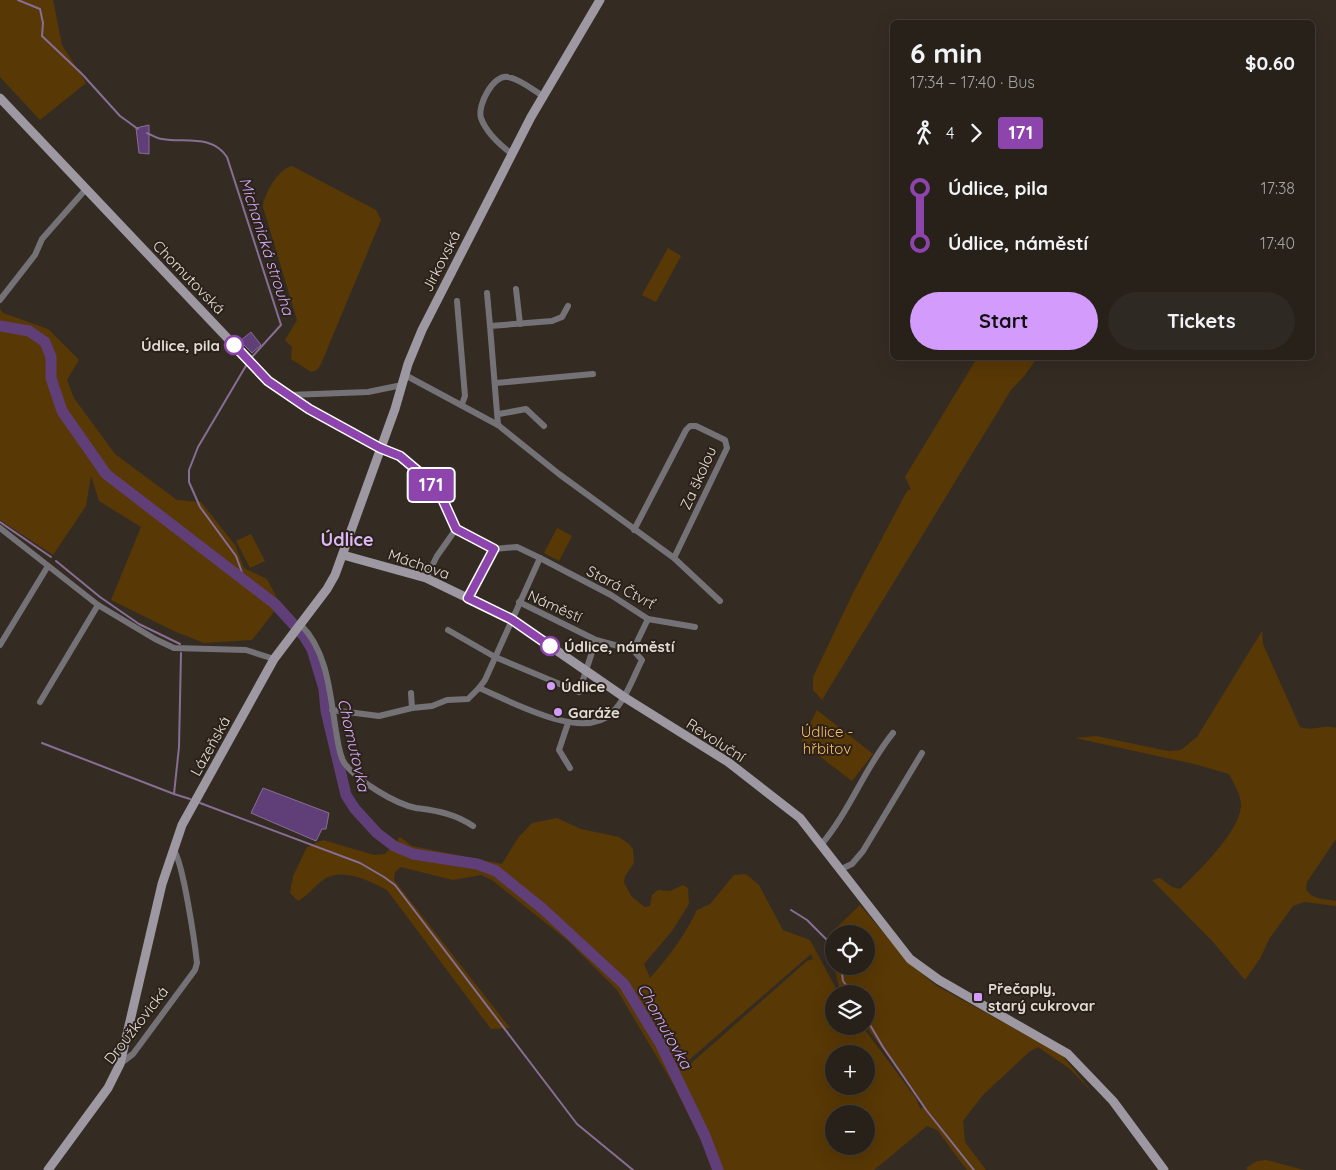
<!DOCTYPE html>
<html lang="en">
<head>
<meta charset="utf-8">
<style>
	:root { --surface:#27211a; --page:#2f2923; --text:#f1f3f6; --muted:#a4a3a2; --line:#433e39; --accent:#d39cfc }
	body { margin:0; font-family:Quicksand,sans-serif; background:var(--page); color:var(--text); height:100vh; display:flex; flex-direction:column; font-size:19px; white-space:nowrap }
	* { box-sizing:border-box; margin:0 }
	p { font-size:16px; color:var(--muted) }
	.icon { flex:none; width:28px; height:28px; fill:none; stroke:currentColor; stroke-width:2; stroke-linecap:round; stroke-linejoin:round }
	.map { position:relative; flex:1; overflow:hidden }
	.side { position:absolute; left:890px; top:20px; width:425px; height:340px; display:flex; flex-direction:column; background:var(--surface); border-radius:8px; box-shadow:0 5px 20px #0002,0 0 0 1px var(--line) }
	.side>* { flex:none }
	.badge { padding:0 10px; border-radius:4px; font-size:18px; line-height:32px }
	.buttons { position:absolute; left:825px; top:925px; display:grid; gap:10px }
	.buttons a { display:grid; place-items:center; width:50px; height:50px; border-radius:50%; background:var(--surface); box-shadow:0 5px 20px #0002,0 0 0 1px var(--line); font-size:25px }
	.map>.badge { position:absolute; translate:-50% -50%; box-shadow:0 0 0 2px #fff }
	.legs { display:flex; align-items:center; gap:8px; height:55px; padding:0 20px; font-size:16px }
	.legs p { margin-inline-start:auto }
	.overview { display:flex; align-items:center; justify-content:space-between; height:85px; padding:0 20px }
	h1 { font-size:28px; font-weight:700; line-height:38px }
	.action { display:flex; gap:10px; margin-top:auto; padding:10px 20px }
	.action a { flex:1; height:58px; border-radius:30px; background:var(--accent); color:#111; font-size:20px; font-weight:700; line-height:58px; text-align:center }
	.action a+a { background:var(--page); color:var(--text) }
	ul { padding:0 20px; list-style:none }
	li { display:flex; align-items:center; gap:18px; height:55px; font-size:19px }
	li i { display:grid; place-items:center; width:8px; height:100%; margin:0 6px; background:currentColor }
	li i::after { content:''; width:12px; height:12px; margin:-6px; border:4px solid; border-radius:50%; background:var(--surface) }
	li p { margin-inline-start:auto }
	li:first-child i { background:linear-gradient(#0000 50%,currentColor 0) }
	li:last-child i { background:linear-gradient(currentColor 50%,#0000 0) }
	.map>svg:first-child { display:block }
	.green { fill:#583805; fill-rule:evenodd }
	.water { fill:#603f78; stroke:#876e94 }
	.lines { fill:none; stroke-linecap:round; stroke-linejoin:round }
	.stream { stroke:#876e94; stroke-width:2 }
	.river { stroke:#603f78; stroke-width:11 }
	.street { stroke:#757277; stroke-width:6 }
	.secondary { stroke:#9d98a1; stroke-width:9 }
	.line-1-casing { stroke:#fff; stroke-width:11 }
	.line-1 { stroke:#8e44ad; stroke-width:8 }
	.stop-1-dot { fill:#fff; stroke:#8e44ad; stroke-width:2.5 }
	.poi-dot { fill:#d39cfc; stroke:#2a2219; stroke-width:2 }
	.labels { text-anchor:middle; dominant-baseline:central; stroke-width:4; stroke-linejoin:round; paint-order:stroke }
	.street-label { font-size:15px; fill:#e2dcd6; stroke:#2a2219 }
	.stop-label { font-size:15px; font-weight:bold; fill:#e2dcd6; stroke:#2a2219; text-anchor:end }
	.poi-label { font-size:15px; font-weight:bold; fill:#e2dcd6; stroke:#2a2219; text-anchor:start }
	.park-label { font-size:15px; fill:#fb6; stroke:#2a2219 }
	.water-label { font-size:16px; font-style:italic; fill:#daa9ff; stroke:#2a2219 }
	.quarter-label { font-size:18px; font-weight:bold; fill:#ddb8fb; stroke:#2a2219 }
</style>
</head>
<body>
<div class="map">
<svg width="1336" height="1170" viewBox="0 0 1336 1170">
	<rect width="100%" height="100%" fill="#342c23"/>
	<!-- green -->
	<g class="green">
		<path d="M0 0H53L62 45 86 83 40 120 0 77Z"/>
		<path d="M292 166 376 210 381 220 321 364 317 370 311 372 291 359 292 347 285 340 297 320 263 207C263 195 279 168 292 166Z"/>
		<path d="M668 248 681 256 656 302 642 295Z"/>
		<path d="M0 309 3 313 48 329 79 360 67 380 74 398 115 454 177 500 201 502 235 545 244 568 267 579 280 604 252 640 204 643 176 632 111 600 141 527 99 501 91 476 86 506 53 555 0 520Z"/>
		<path d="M977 358H1037L1025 375 1011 390 822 700 813 690V677L853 593 907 491 911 489 905 477Z"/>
		<path d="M557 528 572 536 559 561 544 553Z"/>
		<path d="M251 534 265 561 250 568 236 541Z"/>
		<path d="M1262 631 1263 644 1300 727C1313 732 1323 724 1336 728V839L1307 882 1306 889C1312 900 1325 899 1336 901V906L1304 902 1293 906 1269 939 1261 957 1245 980 1213 942 1152 880 1160 878 1172 887 1180 889C1199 871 1238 833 1241 807 1242 796 1234 784 1229 774L1194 764 1075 738 1096 736 1168 751 1181 750 1197 737Z"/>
		<path d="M817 710 873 754 852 781 801 742Z"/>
		<path d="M557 818 581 829 619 837 629 844 633 849 634 863 625 876 624 883 632 897 645 907 650 906 652 895 658 890 670 891 683 885 688 888 689 904 672 931 644 964 650 978C669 957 685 935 697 910L710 904 734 875 746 874 759 885 783 930 810 940 839 994H834V1026H862L916 1098 921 1110 923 1105 866 1026V994H842L840 991 834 966H866V934H834L832 932 860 905 910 964 937 986 1061 1054 1092 1092 1070 1069 1038 1047 1029 1052 982 1096 963 1121 965 1142 986 1170H967L937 1130 927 1126 874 1170H712L702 1142 673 1084 617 990 568 941 492 880 481 875 453 880 401 867 395 872 394 880 510 1028 491 1029 387 890C370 881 345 868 326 878 316 884 309 895 298 901L290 893 293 876 307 847 323 840 374 855 385 854 400 837 412 846 502 864 518 838 532 823ZM811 954 813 959 807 961 688 1066 686 1070 655 1022 651 1010 659 1023 668 1029 674 1042 686 1059 689 1060ZM834 1054H866V1086H834ZM834 1114H866V1146H834Z"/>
		<path d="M1266 1160 1304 1170H1248L1246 1168 1257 1161Z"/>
	</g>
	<!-- water -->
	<g class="water">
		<path d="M149 125V154L139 153 136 128Z"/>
		<path d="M251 332 261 345 252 353 240 341Z"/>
		<path d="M263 788 329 813 326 829H322L316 841 251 813Z"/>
	</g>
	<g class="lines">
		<!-- stream -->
		<g class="stream">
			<path d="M18 0 40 9 43 23 42 36 82 74 120 116 138 129"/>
			<path d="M147 133C152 135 157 139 162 139 185 143 211 134 227 157L281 325 251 358"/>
			<path d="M0 522 51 557"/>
			<path d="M56 561 100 597 139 624 180 644"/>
			<path d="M245 581 236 556 200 507 189 482V470L198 447 247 364"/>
			<path d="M181 653 179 747 174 794 190 799"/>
			<path d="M42 743 174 794"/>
			<path d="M200 803 360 863 384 877 395 885 577 1124 633 1170"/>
			<path d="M791 910 807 920 834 947"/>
			<path d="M841 966 843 981 853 994"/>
			<path d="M866 1018 883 1047 927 1111 974 1170"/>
		</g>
		<!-- river -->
		<path class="river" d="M0 326 29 331 45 342 51 357V378L62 411 106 474 275 604 304 636 312 649 324 689 326 711 346 795 355 809 377 833 394 846 413 854 477 864 496 871 543 909 624 984 661 1045 705 1136 718 1170"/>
		<!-- street -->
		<g class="street">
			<path d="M512 154C500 145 486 132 481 118 477 106 493 74 508 77 520 79 533 90 543 96"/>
			<path d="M516 289 520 324"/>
			<path d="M487 293 490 326"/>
			<path d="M0 300 35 255 42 239 86 189"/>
			<path d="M457 301 465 396 462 404"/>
			<path d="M405 375 498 425 559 474 674 558 720 601"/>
			<path d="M496 383 593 374"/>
			<path d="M289 395 368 392 402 385"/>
			<path d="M499 414 526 409 544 426"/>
			<path d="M498 425 490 326 552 321 562 317 568 306"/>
			<path d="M380 448C421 465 439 489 456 529"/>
			<path d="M0 528 98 605 155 639 174 648 246 650 274 659"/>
			<path d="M456 529 494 549"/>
			<path d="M634 530 686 430 690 426H696L725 440 727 448 674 558"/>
			<path d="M540 558 611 595 648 619 695 627"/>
			<path d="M426 578 437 556 456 529"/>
			<path d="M468 598 494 549"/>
			<path d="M301 625C328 652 330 695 336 731 338 741 339 756 345 764 358 781 395 804 416 808 437 811 454 813 473 826"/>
			<path d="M448 630 495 657 579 692 596 640 519 602"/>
			<path d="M596 640 633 650"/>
			<path d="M0 645 48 566"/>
			<path d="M479 688C511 701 582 742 612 713 626 699 633 678 642 660L633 650 648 619"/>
			<path d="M411 693 412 708 432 706 447 700 468 699 479 688 485 680 540 558 517 547 494 549"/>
			<path d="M40 702 98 605"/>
			<path d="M332 710 379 716 412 708"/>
			<path d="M568 723 559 750 570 768"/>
			<path d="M821 845C850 811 865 767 893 733"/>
			<path d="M839 870 852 864 863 851 922 753"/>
			<path d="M120 1064 133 1054 195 970 197 963C195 944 183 862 174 851"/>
		</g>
		<!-- secondary -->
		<g class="secondary">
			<path d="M0 98 268 381 309 409 380 448"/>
			<path d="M343 555 426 578 511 619 624 697 728 762 800 818 910 959 939 980 1068 1054 1113 1101 1164 1170"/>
			<path d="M48 1170 108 1088 120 1064 162 884 182 825 274 659 327 589 335 575 395 409 408 364 422 330 531 117 600 0"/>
		</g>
	</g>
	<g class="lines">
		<!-- line-1 casing -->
		<g class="line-1-casing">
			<path id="line-1" d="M234 345 268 381 309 409 380 448 400 456 419 472 442 498 456 529 494 549 468 598 511 619 550 646"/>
		</g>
		<!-- line-1 -->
		<use href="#line-1" class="line-1"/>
	</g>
	<!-- markers -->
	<g class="stop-1-dot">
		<circle cx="234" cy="345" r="9"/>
		<circle cx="550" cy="646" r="9"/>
	</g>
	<g class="poi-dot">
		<circle cx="551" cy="686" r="5"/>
		<circle cx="558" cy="712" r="5"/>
		<rect x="973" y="992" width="10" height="10" rx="2.5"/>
	</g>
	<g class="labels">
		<!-- street labels -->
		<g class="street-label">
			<text transform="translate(441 261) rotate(-63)">Jirkovská</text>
			<text transform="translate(189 277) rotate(46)">Chomutovská</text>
			<text transform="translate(698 478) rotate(-66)">Za školou</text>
			<text transform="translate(419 564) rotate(19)">Máchova</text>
			<text transform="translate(621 587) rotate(28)">Stará Čtvrť</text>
			<text transform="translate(555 606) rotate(24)">Náměstí</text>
			<text transform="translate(716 740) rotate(33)">Revoluční</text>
			<text transform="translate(210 746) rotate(-61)">Lázeňská</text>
			<text transform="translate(136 1025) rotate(-52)">Droužkovická</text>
		</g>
		<!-- stop labels -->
		<g class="stop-label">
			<text x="220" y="345">Údlice, pila</text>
			<text x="564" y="646" text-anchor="start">Údlice, náměstí</text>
		</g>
		<!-- poi labels -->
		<g class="poi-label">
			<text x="561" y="686">Údlice</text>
			<text x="568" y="712">Garáže</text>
			<text x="988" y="988">Přečaply,<tspan x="988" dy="17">starý cukrovar</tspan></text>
		</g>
		<!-- park labels -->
		<g class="park-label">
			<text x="827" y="731">Údlice -<tspan x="827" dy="17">hřbitov</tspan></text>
		</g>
		<!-- water labels -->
		<g class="water-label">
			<text transform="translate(267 246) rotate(72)">Michanická strouha</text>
			<text transform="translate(354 745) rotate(77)">Chomutovka</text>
			<text transform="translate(665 1026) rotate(61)">Chomutovka</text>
		</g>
		<!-- quarter labels -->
		<g class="quarter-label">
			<text x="347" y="539">Údlice</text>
		</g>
	</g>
</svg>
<div class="buttons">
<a><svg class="icon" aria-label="locate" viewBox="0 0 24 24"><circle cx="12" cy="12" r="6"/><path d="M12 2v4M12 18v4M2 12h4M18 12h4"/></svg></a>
<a><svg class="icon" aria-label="layers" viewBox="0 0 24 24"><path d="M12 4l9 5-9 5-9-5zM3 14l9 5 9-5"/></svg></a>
<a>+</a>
<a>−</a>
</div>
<b class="badge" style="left:431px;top:485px;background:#8e44ad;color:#fff">171</b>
<section class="side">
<div class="overview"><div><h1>6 min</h1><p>17:34 – 17:40 · Bus</p></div><b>$0.60</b></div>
<div class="legs"><svg class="icon" aria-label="walk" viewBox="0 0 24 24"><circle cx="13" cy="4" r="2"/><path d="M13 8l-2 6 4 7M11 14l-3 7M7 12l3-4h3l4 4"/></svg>4<svg class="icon" aria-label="forward" viewBox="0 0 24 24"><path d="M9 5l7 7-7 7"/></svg><b class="badge" style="background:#8e44ad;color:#fff">171</b></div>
<ul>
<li><i style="color:#8e44ad"></i><b>Údlice, pila</b><p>17:38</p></li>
<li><i style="color:#8e44ad"></i><b>Údlice, náměstí</b><p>17:40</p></li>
</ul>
<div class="action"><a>Start</a><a>Tickets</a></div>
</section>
</div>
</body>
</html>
